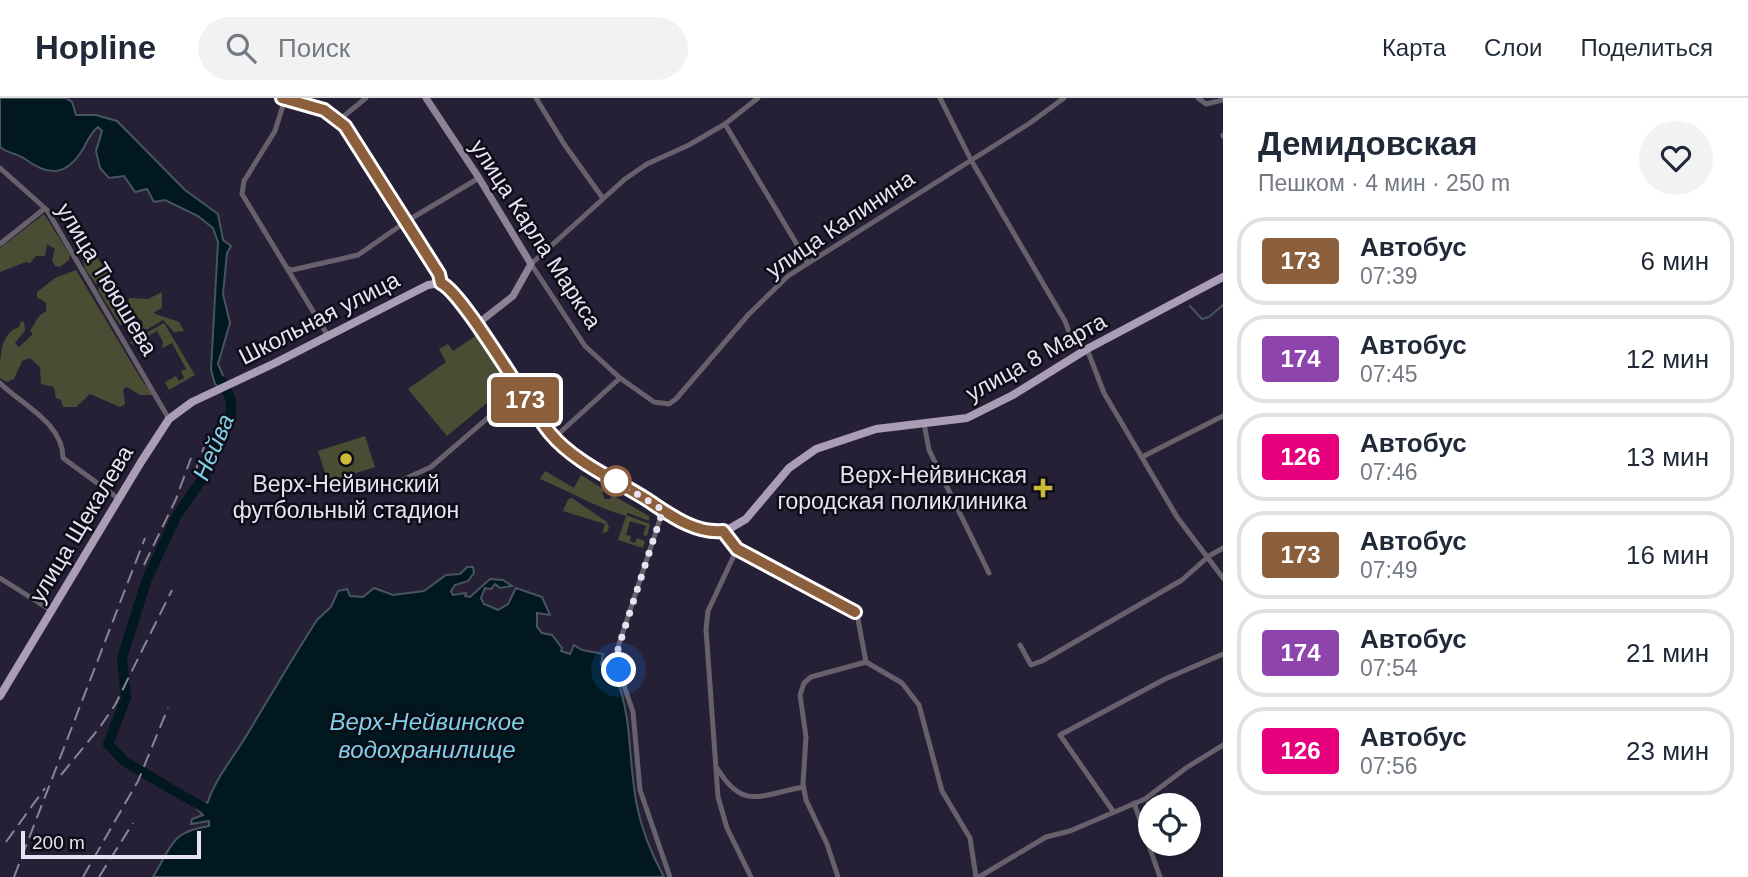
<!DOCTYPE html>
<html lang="ru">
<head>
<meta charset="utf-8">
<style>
	:root { --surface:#fff; --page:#f2f2f3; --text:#1f2937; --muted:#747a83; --line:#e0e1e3 }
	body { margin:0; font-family:Arial,sans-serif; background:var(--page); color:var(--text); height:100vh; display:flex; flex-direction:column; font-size:26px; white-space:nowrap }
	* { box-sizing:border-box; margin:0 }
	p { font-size:23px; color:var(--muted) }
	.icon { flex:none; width:38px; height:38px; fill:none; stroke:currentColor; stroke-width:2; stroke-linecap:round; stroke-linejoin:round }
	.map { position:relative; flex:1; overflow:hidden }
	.sheet { display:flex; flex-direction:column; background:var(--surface); width:525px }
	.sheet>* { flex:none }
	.badge { padding:0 14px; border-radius:5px; font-size:24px; line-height:46px }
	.controls { position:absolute; left:1138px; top:695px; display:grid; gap:14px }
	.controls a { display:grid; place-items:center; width:63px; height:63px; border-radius:50%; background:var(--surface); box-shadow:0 4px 10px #0003; font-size:35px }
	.scale { position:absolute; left:21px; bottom:18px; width:180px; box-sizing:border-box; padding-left:7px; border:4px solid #e7e3f3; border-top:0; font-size:19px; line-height:24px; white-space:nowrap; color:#e7e3f3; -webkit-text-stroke:5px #0e0c16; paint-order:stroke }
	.you { position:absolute; width:35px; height:35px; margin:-18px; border:5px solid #fff; border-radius:50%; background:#1a73e8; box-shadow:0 0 0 10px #1a73e833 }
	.map>.badge { position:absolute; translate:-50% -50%; box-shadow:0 0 0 4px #fff }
	.round { display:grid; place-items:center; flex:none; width:74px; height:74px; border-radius:37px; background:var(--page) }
	.summary { display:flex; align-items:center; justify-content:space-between; height:119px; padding:0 35px }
	h1 { font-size:33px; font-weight:800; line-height:52px }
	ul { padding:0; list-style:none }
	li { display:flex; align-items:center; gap:21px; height:88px; margin:0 14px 10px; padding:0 21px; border:4px solid var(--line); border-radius:28px }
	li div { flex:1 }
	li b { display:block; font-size:26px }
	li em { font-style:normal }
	li .badge { min-width:77px; font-weight:700; text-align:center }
	header { display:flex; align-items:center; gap:42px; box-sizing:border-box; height:98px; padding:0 35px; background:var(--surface); border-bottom:2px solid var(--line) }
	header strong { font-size:33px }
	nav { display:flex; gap:38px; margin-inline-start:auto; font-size:24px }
	.search { width:490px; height:63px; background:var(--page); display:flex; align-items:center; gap:18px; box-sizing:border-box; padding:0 24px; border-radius:38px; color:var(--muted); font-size:26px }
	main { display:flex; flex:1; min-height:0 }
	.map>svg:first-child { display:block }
	.green { fill:#4a4d33 }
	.water { fill:#01181f; stroke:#46555f; stroke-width:2 }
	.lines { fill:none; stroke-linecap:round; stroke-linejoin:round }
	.stream { stroke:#46555f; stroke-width:2 }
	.river { stroke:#01181f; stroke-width:10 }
	.street { stroke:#67616c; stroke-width:5 }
	.secondary { stroke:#8d8395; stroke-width:7 }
	.primary { stroke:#ab9db5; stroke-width:8 }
	.rail { stroke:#898598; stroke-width:2; stroke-dasharray:14 7; stroke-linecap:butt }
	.line-casing { stroke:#fff; stroke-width:16 }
	.line { stroke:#8b5e3c; stroke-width:10 }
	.walk { stroke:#e7e3f3; stroke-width:7; stroke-dasharray:0 12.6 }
	.poi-dot { fill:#ccb939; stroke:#0e0c16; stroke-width:2.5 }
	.stop-dot { fill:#fff; stroke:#8b5e3c; stroke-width:3.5 }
	.labels { text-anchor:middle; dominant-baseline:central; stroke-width:5; stroke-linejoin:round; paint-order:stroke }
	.street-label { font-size:23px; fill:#e7e3f3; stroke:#0e0c16 }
	.poi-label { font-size:23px; fill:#e7e3f3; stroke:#0e0c16; text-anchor:end }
	.water-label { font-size:24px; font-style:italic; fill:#7fd0e7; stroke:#0e0c16 }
</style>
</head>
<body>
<header>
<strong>Hopline</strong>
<div class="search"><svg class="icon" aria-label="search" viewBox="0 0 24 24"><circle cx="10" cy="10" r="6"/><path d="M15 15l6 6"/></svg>Поиск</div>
<nav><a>Карта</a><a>Слои</a><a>Поделиться</a></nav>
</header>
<main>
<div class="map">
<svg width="1223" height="779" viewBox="0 0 1223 779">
	<rect width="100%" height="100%" fill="#262037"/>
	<!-- green -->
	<g class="green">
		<path d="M44 116 70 157 69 162 60 169 55 168 52 162 55 151 47 146 45 158H36L30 165 26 164 0 174V150Z"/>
		<path d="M87 150H95L99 163 112 177V188L119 195 123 210 128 207 129 200 148 201 162 194V210L153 215 179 224 184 233 174 234 163 222 148 231H142L143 224 135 217 121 223 123 227H120L98 192 101 186H96L85 171 82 157Z"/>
		<path d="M76 172 141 281 153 297H140L127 289 123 291 125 306 120 309 90 296 76 309H63L61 302 56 300 54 289 41 286 40 269 30 260 22 263 14 281 7 284 0 280C0 258 0 236 19 229L21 223 24 224 25 233 15 245 19 249 33 236 30 233 39 218 46 213V205L37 199V194L55 180Z"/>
		<path d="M164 225 195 277 169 292 165 284 176 278 179 283 184 280 181 273 186 271 172 245 162 250 163 244 157 233 133 247 130 244Z"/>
		<path d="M477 237 509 287 447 338 408 291 446 264 439 251 448 246 453 253Z"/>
		<path d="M365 338 375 369 328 384 318 353Z"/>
		<path d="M545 373 574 390 581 377 605 392 602 395 605 401H610L612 397 649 418V423L628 415 626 417 650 426 647 438 643 437 646 428 630 423 626 437 631 438 630 443 635 445 637 440 645 443 643 450 618 442 626 418C595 409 569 393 540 381Z"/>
		<path d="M572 400 607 424 609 430 607 434 602 435 605 426 563 413 568 401Z"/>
	</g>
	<!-- water -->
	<g class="water">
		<path d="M0 0H66L72 4 76 17H96L117 23 185 92 218 116 223 142 231 148 227 155 223 196 230 225 218 266 230 294 226 296 215 286 211 272 218 144 213 130 198 118 165 102 154 104 147 91 135 94 124 78 109 80 100 70 96 53 102 33 98 29C91 34 87 44 83 51 66 79 48 78 25 61 17 55 8 56 0 49Z"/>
		<path d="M467 469H473L474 475 468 483 455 487 451 493 453 497 466 495 465 498 470 499 490 481 503 482 512 488 500 490 495 486 491 491 485 490 481 500 484 506 498 512 508 506 516 490 542 499 550 517 537 515V529L542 535 552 537 562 550 561 553 570 556 574 547 582 552 603 556 601 566 609 569 611 583 617 581C633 625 628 664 637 708 642 733 652 757 664 779H153C172 748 170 734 209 728V723L191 726 192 721 203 717 195 709 200 703 207 706C216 679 234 659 248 635 271 597 293 559 317 522L331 509 338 493 347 491 350 498 363 499 374 490 393 497 424 493 446 477 460 476Z"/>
	</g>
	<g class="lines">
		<!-- stream -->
		<path class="stream" d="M1190 208 1202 221 1209 219 1223 207"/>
		<!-- river -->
		<g class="river">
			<path d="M183 698 124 663 108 646 126 600 122 560 147 481 177 417 203 380 231 317V302L222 283"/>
			<path d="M189 701 210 713"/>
		</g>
		<!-- street -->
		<g class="street">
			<path d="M536 0 564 46 602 99"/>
			<path d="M758 0 725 26 689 47 647 66 625 81 531 166 585 248 620 280 654 304 669 306 676 301 749 216 788 178 1030 25 1064 0"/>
			<path d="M940 0 971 62 1065 223 1072 242 1087 251 1104 295 1177 419 1223 480"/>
			<path d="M1198 0 1206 6 1223 2"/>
			<path d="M285 1 275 33 244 83 242 96 328 238"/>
			<path d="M339 22 366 0"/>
			<path d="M725 26 808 165"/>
			<path d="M1223 37V38"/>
			<path d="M0 70 47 112 169 321"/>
			<path d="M0 146 44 111"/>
			<path d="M287 170 292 172 358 157 407 123 479 80"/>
			<path d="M0 285C22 307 63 325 63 360L119 401"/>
			<path d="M924 325 929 352 989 475"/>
			<path d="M554 340 620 280"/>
			<path d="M1142 359 1223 318"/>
			<path d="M400 383 431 369 519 293"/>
			<path d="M663 412 619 546 617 567 633 614 640 692 670 779"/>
			<path d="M723 433 737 451 857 516 866 564"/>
			<path d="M737 451 708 513 706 531 718 699 727 730 751 779"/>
			<path d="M0 480 52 513"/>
			<path d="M1020 547 1031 567 1042 563 1182 482 1209 458 1223 450"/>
			<path d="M866 564 902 585 919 607 942 693 970 740 976 779"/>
			<path d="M717 670C743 713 760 697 803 689"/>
			<path d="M1134 705 1160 779"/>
			<path d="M1113 713 1060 637 1165 581 1223 556"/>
			<path d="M838 779 827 746 806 702 803 686 806 639 800 597 804 585 811 579 866 564"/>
			<path d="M979 779 1046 739 1070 733 1145 701 1186 670 1223 647"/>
		</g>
		<!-- secondary -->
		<g class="secondary">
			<path d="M282 0 324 12 346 28 440 176 441 185"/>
			<path d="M426 0 479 80 531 166 513 198 476 227"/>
		</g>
		<!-- primary -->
		<path class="primary" d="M0 598 141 364 169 321 192 304 275 265 428 187 441 185 448 188 538 320 560 347 675 420 695 430 711 434 729 431 746 421 789 370 816 351 876 331 967 320 1013 297 1087 251 1223 179"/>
		<!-- rail -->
		<g class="rail">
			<path d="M195 374 204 349"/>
			<path d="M144 467 176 401 191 360"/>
			<path d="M61 677 100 629 115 607 172 492"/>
			<path d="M6 744 45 690"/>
			<path d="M14 779 145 440"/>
			<path d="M83 779 138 683 168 610"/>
			<path d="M99 779 133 725"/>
		</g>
	</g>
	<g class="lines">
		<!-- line casing -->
		<g class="line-casing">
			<path id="line" d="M282 0 324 12 345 28 439 176 441 185C464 196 526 306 550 335 574 364 614 381 646 401 669 416 694 436 723 433L737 451 855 514"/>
		</g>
		<!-- line -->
		<use href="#line" class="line"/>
		<!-- walk -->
		<path class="walk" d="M616 383 663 412 618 551 619 572"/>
	</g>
	<!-- markers -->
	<g class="poi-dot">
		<circle cx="346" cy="361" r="7"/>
		<path d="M1039.5 379.5h7v7h7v7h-7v7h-7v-7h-7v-7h7z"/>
	</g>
	<circle class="stop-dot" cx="616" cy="383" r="14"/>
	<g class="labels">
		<!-- street labels -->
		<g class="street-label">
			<text transform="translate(840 126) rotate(-34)">улица Калинина</text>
			<text transform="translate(536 136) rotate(57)">улица Карла Маркса</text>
			<text transform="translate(107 181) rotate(59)">улица Тююшева</text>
			<text transform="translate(319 220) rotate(-27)">Школьная улица</text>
			<text transform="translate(1036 259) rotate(-29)">улица 8 Марта</text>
			<text transform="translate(81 426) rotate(-59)">улица Щекалева</text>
		</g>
		<!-- poi labels -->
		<g class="poi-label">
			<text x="1027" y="377">Верх-Нейвинская<tspan x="1027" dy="26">городская поликлиника</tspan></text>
			<text x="346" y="386" text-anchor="middle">Верх-Нейвинский<tspan x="346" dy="26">футбольный стадион</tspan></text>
		</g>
		<!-- water labels -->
		<g class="water-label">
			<text transform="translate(213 349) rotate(-67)">Нейва</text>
			<text x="427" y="623">Верх-Нейвинское<tspan x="427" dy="28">водохранилище</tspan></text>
		</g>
	</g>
</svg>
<div class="controls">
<a><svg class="icon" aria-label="locate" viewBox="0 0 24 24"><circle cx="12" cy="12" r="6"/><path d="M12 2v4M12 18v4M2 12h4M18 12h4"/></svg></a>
</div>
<div class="scale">200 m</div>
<div class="you" style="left:619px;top:572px"></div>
<b class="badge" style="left:525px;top:302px;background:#8b5e3c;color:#fff">173</b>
</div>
<section class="sheet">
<div class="summary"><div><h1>Демидовская</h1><p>Пешком · 4 мин · 250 m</p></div><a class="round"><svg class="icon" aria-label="heart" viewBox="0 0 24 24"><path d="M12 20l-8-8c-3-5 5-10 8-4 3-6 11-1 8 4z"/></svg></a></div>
<ul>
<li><span class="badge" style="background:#8b5e3c;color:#fff">173</span><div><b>Автобус</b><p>07:39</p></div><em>6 мин</em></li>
<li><span class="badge" style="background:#8e44ad;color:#fff">174</span><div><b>Автобус</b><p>07:45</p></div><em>12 мин</em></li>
<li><span class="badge" style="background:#e6007e;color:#fff">126</span><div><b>Автобус</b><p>07:46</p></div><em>13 мин</em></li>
<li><span class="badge" style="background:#8b5e3c;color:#fff">173</span><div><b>Автобус</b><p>07:49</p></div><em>16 мин</em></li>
<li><span class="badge" style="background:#8e44ad;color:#fff">174</span><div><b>Автобус</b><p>07:54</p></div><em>21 мин</em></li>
<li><span class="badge" style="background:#e6007e;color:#fff">126</span><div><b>Автобус</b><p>07:56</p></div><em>23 мин</em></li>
</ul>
</section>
</main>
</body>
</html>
